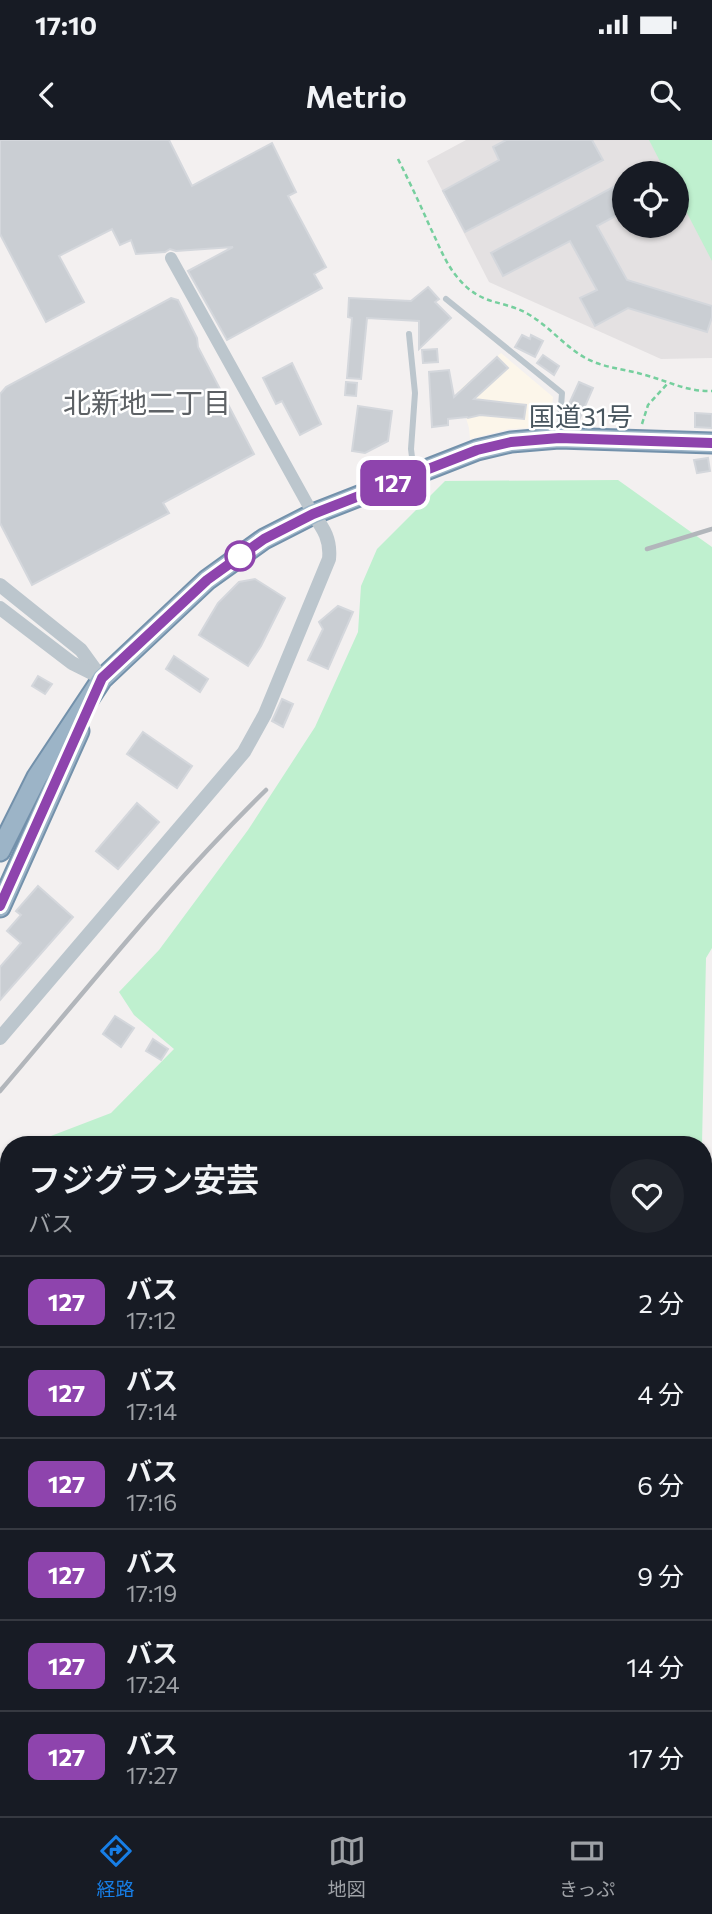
<!DOCTYPE html>
<html lang="ja">
<head>
<meta charset="utf-8">
<style>
	:root { --surface:#171b24; --page:#20242c; --text:#f1f3f6; --muted:#9ea1a6; --line:#363941; --accent:#177ee6 }
	body { margin:0; font-family:Commissioner,"Noto Sans JP",sans-serif; background:var(--page); color:var(--text); height:100vh; display:flex; flex-direction:column; font-size:26px; white-space:nowrap }
	* { box-sizing:border-box; margin:0 }
	p { font-size:23px; color:var(--muted) }
	.icon { flex:none; width:38px; height:38px; fill:none; stroke:currentColor; stroke-width:2; stroke-linecap:round; stroke-linejoin:round }
	.map { position:relative; flex:1; overflow:hidden }
	.drawer { position:absolute; left:0px; top:996px; width:712px; height:681px; display:flex; flex-direction:column; background:var(--surface); border-radius:28px 28px 0 0; box-shadow:0 2px 5px #0004 }
	.drawer>* { flex:none }
	.badge { padding:0 14px; border-radius:10px; font-size:24px; line-height:46px }
	.tools { position:absolute; left:612px; top:21px; display:grid; gap:14px }
	.tools a { display:grid; place-items:center; width:77px; height:77px; border-radius:50%; background:var(--surface); box-shadow:0 2px 5px #0004; font-size:35px }
	.map>.badge { position:absolute; translate:-50% -50%; box-shadow:0 0 0 4px #fff }
	.round { display:grid; place-items:center; flex:none; width:74px; height:74px; border-radius:37px; background:var(--page) }
	.headline { display:flex; align-items:center; justify-content:space-between; height:119px; padding:0 28px }
	h1 { font-size:33px; font-weight:600; line-height:52px }
	ul { padding:0; list-style:none }
	li { display:flex; align-items:center; gap:21px; height:91px; padding:0 28px; border-top:2px solid var(--line) }
	li div { flex:1 }
	li b { display:block; font-size:26px }
	li em { font-style:normal }
	li .badge { min-width:77px; font-weight:700; text-align:center }
	.status { display:flex; justify-content:space-between; align-items:center; height:49px; padding:0 35px; background:var(--surface); direction:ltr }
	.status svg { height:19px; fill:currentColor }
	header { display:flex; justify-content:space-between; align-items:center; height:91px; padding:0 28px; background:var(--surface); font-size:32px; font-weight:600 }
	.tab-bar { display:flex; justify-content:space-around; align-items:center; height:98px; border-top:2px solid var(--line); background:var(--surface); font-size:19px; color:var(--muted) }
	.tab-bar a { display:grid; justify-items:center; gap:4px }
	.tab-bar .active { color:var(--accent) }
	.map>svg:first-child { display:block }
	.commercial { fill:#fcf6ea }
	.education { fill:#e4e1e2; fill-rule:evenodd }
	.green { fill:#bff0cf }
	.building { fill:#caced3; stroke:#d4d7dc; stroke-width:2 }
	.lines { fill:none; stroke-linecap:round; stroke-linejoin:round }
	.trunk-casing { stroke:#7391ab; stroke-width:23 }
	.path { stroke:#76cf9e; stroke-width:2.5; stroke-dasharray:5 3.5; stroke-linecap:butt }
	.service { stroke:#bcc6cd; stroke-width:6 }
	.minor { stroke:#bcc6cd; stroke-width:12 }
	.tertiary { stroke:#bcc6cd; stroke-width:14 }
	.trunk { stroke:#9cb4c7; stroke-width:19 }
	.rail { stroke:#b2b6bb; stroke-width:4.5 }
	.line-casing { stroke:#fff; stroke-width:16 }
	.line { stroke:#8e44ad; stroke-width:10 }
	.stop-dot { fill:#fff; stroke:#8e44ad; stroke-width:3.5 }
	.labels { text-anchor:middle; dominant-baseline:central; stroke-width:5; stroke-linejoin:round; paint-order:stroke }
	.street-label { font-size:26px; fill:#48555e; stroke:#fff }
	.neighbourhood-label { font-size:28px; fill:#5d6165; stroke:#fff }
</style>
</head>
<body>
<div class="status"><b>17:10</b><svg viewBox="0 0 49 12"><path d="M0 12V9h3v3zM5 12V6h3v6zM10 12V3h3v9zM15 12V0h3v12zM26 1h20v11H26zM47 4h2v5h-2z"/></svg></div>
<header><svg class="icon" aria-label="back" viewBox="0 0 24 24"><path d="M15 5l-7 7 7 7"/></svg>Metrio<svg class="icon" aria-label="search" viewBox="0 0 24 24"><circle cx="10" cy="10" r="6"/><path d="M15 15l6 6"/></svg></header>
<div class="map">
<svg width="712" height="1676" viewBox="0 0 712 1676">
	<rect width="100%" height="100%" fill="#f3f0f0"/>
	<!-- commercial -->
	<path class="commercial" d="M501 213 553 257 550 287 509 289 470 299 469 288 458 251Z"/>
	<!-- education -->
	<path class="education" d="M466 0H712V218L661 219 489 142 427 21ZM625 33H677V86H625Z"/>
	<!-- green -->
	<g class="green">
		<path d="M649 0H712V121L677 54V33H666Z"/>
		<path d="M618 340 712 407V808L706 818 702 1004H30L111 973 174 909 134 875 119 852 159 810 248 690 315 587 358 492 361 446 377 409 445 341Z"/>
		<path d="M9 1014V1668H704V1180L712 1190V1676H0V1023Z"/>
	</g>
	<!-- building -->
	<g class="building">
		<path d="M0 0H169L192 46 272 3 296 52 288 56 326 127 314 134 322 148 227 200 188 131 233 107 176 111 170 109 165 112 136 114 131 100 120 105 112 89 59 116 84 162 46 182 0 94Z"/>
		<path d="M506 0H592L603 20 465 92 443 51 499 20 493 7Z"/>
		<path d="M615 46 625 64V71L597 86 627 140 712 166V177L707 192 628 168 595 186 580 158 597 150 570 101 503 136 491 113Z"/>
		<path d="M428 147 439 159 435 162 451 178 419 209V181L367 178 361 239 347 238 352 178 348 177 349 158 411 161Z"/>
		<path d="M171 158 178 160 197 198 198 207 254 314 163 363 169 373 32 445 0 383V254L6 247Z"/>
		<path d="M522 195 530 199 531 195 543 201 535 217 515 207Z"/>
		<path d="M437 209 438 222 423 223 422 210Z"/>
		<path d="M543 215 559 226 554 235 537 223Z"/>
		<path d="M497 217 508 228 474 259 526 265 524 279 480 275 468 278 467 277 448 279V285L432 287 429 232 449 230 454 257Z"/>
		<path d="M292 223 321 284 300 295 282 261 276 264 263 238Z"/>
		<path d="M346 242 357 243 356 256 345 255Z"/>
		<path d="M579 242 593 248 579 280 566 279 567 264H569Z"/>
		<path d="M358 266 392 271 388 301 365 313 352 311Z"/>
		<path d="M695 273 712 274V288L695 287Z"/>
		<path d="M708 318 710 331 697 333 694 320Z"/>
		<path d="M255 439 285 458 261 506 248 526 199 495 218 463 239 442Z"/>
		<path d="M338 466 353 472 328 529 308 520 323 489 319 482Z"/>
		<path d="M174 516 208 539 200 552 166 529Z"/>
		<path d="M38 536 52 544 45 554 32 546Z"/>
		<path d="M282 559 293 564 283 587 272 581Z"/>
		<path d="M143 592 192 626 177 648 127 614Z"/>
		<path d="M137 663 159 682 118 729 96 711Z"/>
		<path d="M38 746 73 777 0 860V827L21 803 7 791 21 775 16 771Z"/>
		<path d="M115 876 134 888 121 907 103 894Z"/>
		<path d="M153 899 168 909 161 920 146 911Z"/>
	</g>
	<g class="lines">
		<!-- trunk casing -->
		<g class="trunk-casing">
			<g id="trunk">
				<path d="M0 711 37 637 102 539 207 440 264 399 313 374 477 310 511 302 559 298 712 303"/>
				<path d="M0 767 79 591"/>
			</g>
		</g>
		<!-- path -->
		<g class="path">
			<path d="M398 19C409 41 420 64 430 87 439 105 445 123 458 138 482 167 502 159 528 174 547 185 561 202 579 214 599 228 622 228 645 235 668 241 687 252 712 251"/>
			<path d="M642 284 648 265 668 243"/>
		</g>
		<!-- service -->
		<g class="service">
			<path d="M446 159 562 253 559 294"/>
			<path d="M409 194 415 253 411 309 414 333"/>
		</g>
		<!-- minor -->
		<path class="minor" d="M171 118 313 374"/>
		<!-- tertiary -->
		<g class="tertiary">
			<path d="M0 445 81 510 102 539"/>
			<path d="M0 468 72 523 98 536"/>
			<path d="M0 898 244 612 265 574 329 419C331 400 324 389 313 374"/>
		</g>
		<!-- trunk -->
		<use href="#trunk" class="trunk"/>
		<!-- rail -->
		<g class="rail">
			<path d="M647 409 712 389"/>
			<path d="M0 951C87 849 170 744 266 650"/>
		</g>
	</g>
	<g class="lines">
		<!-- line casing -->
		<g class="line-casing">
			<path id="line" d="M0 766 102 538 207 440 264 399 313 374 477 310 511 302 559 298 712 303"/>
		</g>
		<!-- line -->
		<use href="#line" class="line"/>
	</g>
	<!-- markers -->
	<circle class="stop-dot" cx="240" cy="416" r="14"/>
	<g class="labels">
		<!-- street labels -->
		<g class="street-label">
			<text x="581" y="275">国道31号</text>
		</g>
		<!-- neighbourhood labels -->
		<g class="neighbourhood-label">
			<text x="147" y="262">北新地二丁目</text>
		</g>
	</g>
</svg>
<div class="tools">
<a><svg class="icon" aria-label="locate" viewBox="0 0 24 24"><circle cx="12" cy="12" r="6"/><path d="M12 2v4M12 18v4M2 12h4M18 12h4"/></svg></a>
</div>
<b class="badge" style="left:393px;top:343px;background:#8e44ad;color:#fff">127</b>
<section class="drawer">
<div class="headline"><div><h1>フジグラン安芸</h1><p>バス</p></div><a class="round"><svg class="icon" aria-label="heart" viewBox="0 0 24 24"><path d="M12 20l-8-8c-3-5 5-10 8-4 3-6 11-1 8 4z"/></svg></a></div>
<ul>
<li><span class="badge" style="background:#8e44ad;color:#fff">127</span><div><b>バス</b><p>17:12</p></div><em>2 分</em></li>
<li><span class="badge" style="background:#8e44ad;color:#fff">127</span><div><b>バス</b><p>17:14</p></div><em>4 分</em></li>
<li><span class="badge" style="background:#8e44ad;color:#fff">127</span><div><b>バス</b><p>17:16</p></div><em>6 分</em></li>
<li><span class="badge" style="background:#8e44ad;color:#fff">127</span><div><b>バス</b><p>17:19</p></div><em>9 分</em></li>
<li><span class="badge" style="background:#8e44ad;color:#fff">127</span><div><b>バス</b><p>17:24</p></div><em>14 分</em></li>
<li><span class="badge" style="background:#8e44ad;color:#fff">127</span><div><b>バス</b><p>17:27</p></div><em>17 分</em></li>
</ul>
</section>
</div>
<nav class="tab-bar">
<a class="active"><svg class="icon" aria-label="directions" viewBox="0 0 24 24"><path d="M12 3l9 9-9 9-9-9zM9 14v-3h6M13 9l2 2-2 2"/></svg>経路</a>
<a><svg class="icon" aria-label="map" viewBox="0 0 24 24"><path d="M3 6l6-2 6 2 6-2v14l-6 2-6-2-6 2zM9 4v14M15 6v14"/></svg>地図</a>
<a><svg class="icon" aria-label="tickets" viewBox="0 0 24 24"><path d="M3 7h18v10H3zM15 7v10"/></svg>きっぷ</a>
</nav>
</body>
</html>
